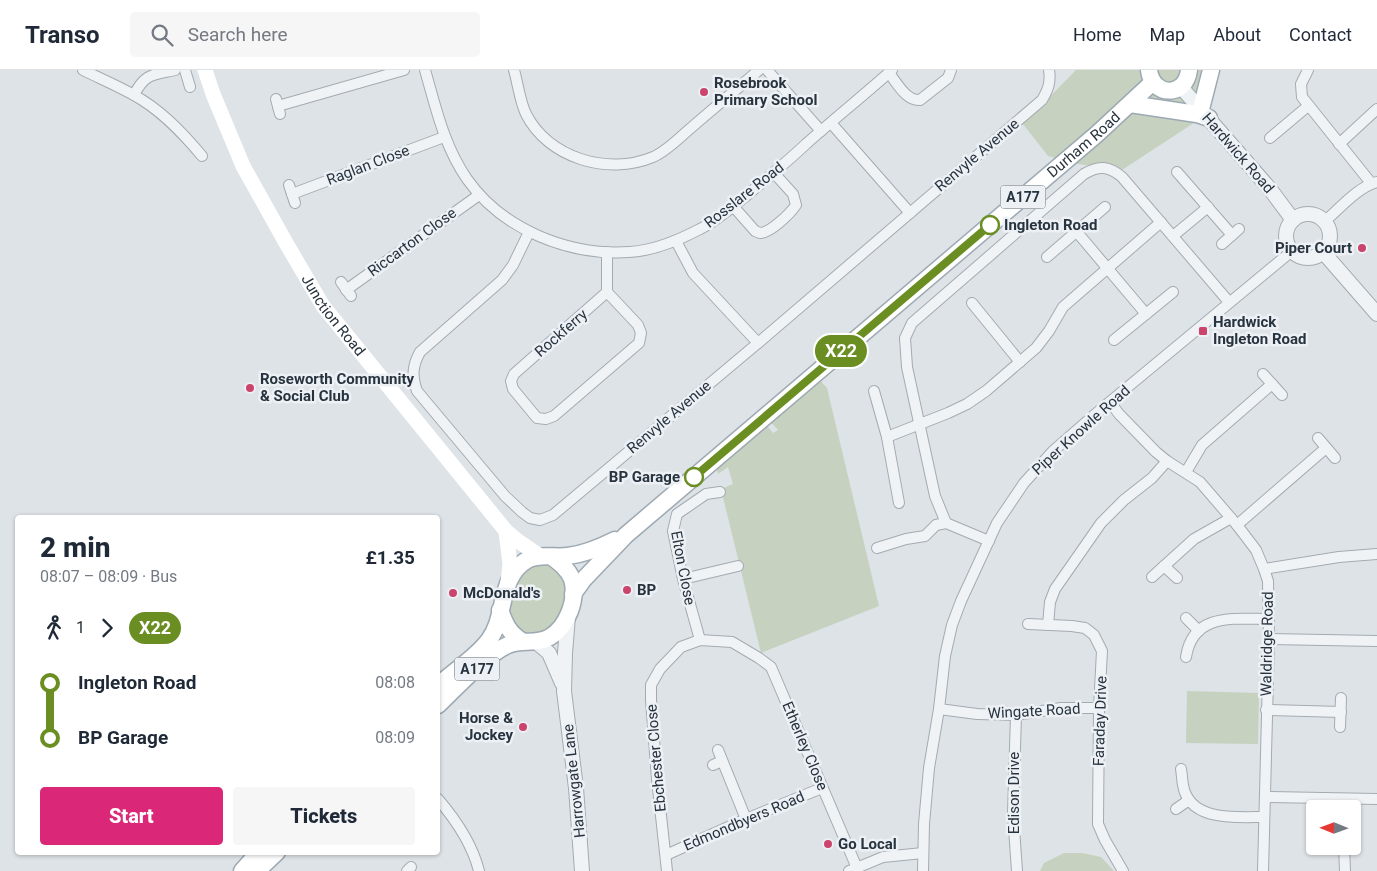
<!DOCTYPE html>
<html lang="en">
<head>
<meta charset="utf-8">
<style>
	:root { --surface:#fff; --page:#f6f6f7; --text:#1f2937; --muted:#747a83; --line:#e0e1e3; --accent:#db2777 }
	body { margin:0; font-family:Roboto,sans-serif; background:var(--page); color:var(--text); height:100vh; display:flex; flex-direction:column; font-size:19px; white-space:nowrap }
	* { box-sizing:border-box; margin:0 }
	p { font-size:16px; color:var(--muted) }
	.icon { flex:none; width:28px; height:28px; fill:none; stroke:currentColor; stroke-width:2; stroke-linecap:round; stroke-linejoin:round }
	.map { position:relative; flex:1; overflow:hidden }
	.drawer { position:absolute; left:15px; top:445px; width:425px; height:340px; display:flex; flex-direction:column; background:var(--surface); border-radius:5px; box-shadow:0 1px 4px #0004 }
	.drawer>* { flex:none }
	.badge { padding:0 10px; border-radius:16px; font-size:18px; line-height:32px }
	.needle { width:32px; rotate:271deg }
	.fabs { position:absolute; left:1306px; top:730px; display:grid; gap:10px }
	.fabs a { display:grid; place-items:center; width:55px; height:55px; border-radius:5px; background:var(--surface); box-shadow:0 1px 4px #0004; font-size:25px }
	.map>.badge { position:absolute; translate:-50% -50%; box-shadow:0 0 0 2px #fff }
	.legs { display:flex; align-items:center; gap:8px; height:55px; padding:0 25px; font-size:16px }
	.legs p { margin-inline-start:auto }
	.summary { display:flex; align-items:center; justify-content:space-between; height:85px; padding:0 25px }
	h1 { font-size:28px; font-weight:800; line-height:38px }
	.button { display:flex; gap:10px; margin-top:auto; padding:10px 25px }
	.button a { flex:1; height:58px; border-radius:5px; background:var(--accent); color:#fff; font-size:20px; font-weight:800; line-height:58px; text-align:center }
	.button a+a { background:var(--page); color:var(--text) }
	ul { padding:0 25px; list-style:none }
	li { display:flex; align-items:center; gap:18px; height:55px; font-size:19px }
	li i { display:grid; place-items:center; width:8px; height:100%; margin:0 6px; background:currentColor }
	li i::after { content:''; width:12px; height:12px; margin:-6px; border:4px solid; border-radius:50%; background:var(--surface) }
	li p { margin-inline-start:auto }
	li:first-child i { background:linear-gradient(#0000 50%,currentColor 0) }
	li:last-child i { background:linear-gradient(currentColor 50%,#0000 0) }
	header { display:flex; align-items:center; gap:30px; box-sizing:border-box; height:70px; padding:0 25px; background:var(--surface); border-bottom:1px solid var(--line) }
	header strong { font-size:24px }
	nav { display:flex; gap:28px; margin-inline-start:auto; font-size:18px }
	.search { width:350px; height:45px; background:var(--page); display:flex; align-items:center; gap:12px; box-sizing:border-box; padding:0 18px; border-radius:5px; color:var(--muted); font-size:19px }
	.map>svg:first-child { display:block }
	.green { fill:#c6d1bf }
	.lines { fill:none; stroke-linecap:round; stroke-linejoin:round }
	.minor-casing { stroke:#a3abb1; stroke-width:12 }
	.tertiary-casing { stroke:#a3abb1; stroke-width:16 }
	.primary-casing { stroke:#9da9b3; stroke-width:19 }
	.minor { stroke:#f0f3f6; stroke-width:10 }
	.tertiary { stroke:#f0f3f6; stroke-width:14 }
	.secondary { stroke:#fff; stroke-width:15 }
	.primary { stroke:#fff; stroke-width:16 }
	.line-1-casing { stroke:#fff; stroke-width:11 }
	.line-1 { stroke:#6b8e23; stroke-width:8 }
	.poi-dot { fill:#cb446b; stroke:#edf1f5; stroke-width:2 }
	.stop-1-dot { fill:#fff; stroke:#6b8e23; stroke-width:2.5 }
	.labels { text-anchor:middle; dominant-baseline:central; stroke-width:5; stroke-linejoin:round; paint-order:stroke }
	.shield { fill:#edf1f5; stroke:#626c75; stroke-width:1 }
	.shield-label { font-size:14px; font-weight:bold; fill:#27333e }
	.poi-label { font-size:15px; font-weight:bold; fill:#27333e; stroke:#edf1f5; text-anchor:start }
	.street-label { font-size:15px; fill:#27333e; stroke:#edf1f5 }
	.stop-label { font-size:15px; font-weight:bold; fill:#27333e; stroke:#edf1f5; text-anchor:start }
</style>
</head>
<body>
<header>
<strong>Transo</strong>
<div class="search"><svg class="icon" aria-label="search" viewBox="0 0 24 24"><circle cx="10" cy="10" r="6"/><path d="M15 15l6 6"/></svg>Search here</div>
<nav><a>Home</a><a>Map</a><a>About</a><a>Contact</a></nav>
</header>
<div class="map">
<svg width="1377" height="801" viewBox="0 0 1377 801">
	<rect width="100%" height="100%" fill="#dee3e7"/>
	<!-- green -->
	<g class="green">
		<path d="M1076 0H1216L1206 45 1122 100 1078 94 1048 86 1023 54Z"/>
		<path d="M818 308 827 318 879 536 761 583 721 419 733 414 728 397 718 404 716 395 766 354 773 363 778 360 769 350Z"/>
		<path d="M535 494H549L565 507 566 531 557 551 544 563 524 564 515 557 508 541 509 530 521 504Z"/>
		<path d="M1187 621 1259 623 1258 674 1186 673Z"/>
		<path d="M1064 783H1082L1101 787 1114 801H1040L1044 793Z"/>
	</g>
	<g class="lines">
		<!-- minor casing -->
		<g class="minor-casing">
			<g id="minor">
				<path d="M83 0C99 8 116 15 132 24 160 39 182 62 202 86"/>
				<path d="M185 0 190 17"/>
				<path d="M425 0C436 38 444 76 467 109 502 159 568 186 629 182 653 181 679 170 700 159 717 151 732 137 746 126 766 109 787 92 806 74 834 49 864 25 892 0"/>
				<path d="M514 0C518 14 520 32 526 44 548 88 608 106 653 87 667 81 680 67 692 57 714 38 737 19 759 0"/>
				<path d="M767 0 821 61"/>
				<path d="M1308 0 1301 14 1302 27 1371 113"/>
				<path d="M889 3C897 13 906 31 920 30L948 8 951 0"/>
				<path d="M134 25C145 3 153 5 175 0"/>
				<path d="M276 29 280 44"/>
				<path d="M278 36 404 0"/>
				<path d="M831 53 910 143"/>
				<path d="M1270 68 1308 36"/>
				<path d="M1339 74 1377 39"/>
				<path d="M1177 102 1232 165"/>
				<path d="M289 115 295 133"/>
				<path d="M292 124 444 67"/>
				<path d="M733 136 755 161 760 163C770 163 790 144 796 135L793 124 774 103"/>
				<path d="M1324 152C1338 140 1359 116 1377 112"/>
				<path d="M1076 161 1146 244"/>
				<path d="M529 162 513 195 502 210 420 282C412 296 412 307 417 321L505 426 522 442 530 448 540 450 553 445 758 273 1042 30C1048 20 1051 12 1049 0"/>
				<path d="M1173 166 1208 137"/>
				<path d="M676 171 693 203 758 273"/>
				<path d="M1222 174 1239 159"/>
				<path d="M1047 187 1105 137"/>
				<path d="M341 212 351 226"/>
				<path d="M346 220 479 125"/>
				<path d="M607 222 514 304 511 311 513 319 537 348 546 349 554 346 639 273 641 263 638 255 607 222V182"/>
				<path d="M972 233 1020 292"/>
				<path d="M1114 270 1173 222"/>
				<path d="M1263 304 1282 325"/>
				<path d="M874 321 887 367 899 433"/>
				<path d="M1110 332 1119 344 1156 382 1167 391 1200 412 1237 455 1256 480 1264 499 1268 511 1269 569 1263 801"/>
				<path d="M887 367 948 343 967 334 986 321 1036 278 1049 261 1063 237 1161 152"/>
				<path d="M1318 368 1335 388"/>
				<path d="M1186 402 1202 375 1272 314"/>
				<path d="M1237 455 1326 378"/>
				<path d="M989 471 946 453 935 426 907 297 905 268 912 253 1084 104C1099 95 1109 96 1122 107L1229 232"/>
				<path d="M877 478 906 469 925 466 936 455 946 453"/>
				<path d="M1164 496 1177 508"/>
				<path d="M1264 499 1339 487 1377 484"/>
				<path d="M1152 507 1194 469 1231 448"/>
				<path d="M683 509 738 496"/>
				<path d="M1186 548 1199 561"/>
				<path d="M1028 554 1072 556 1085 558 1094 565 1102 581 1099 638 1098 754 1105 770 1123 801"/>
				<path d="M1048 555 1050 532 1055 519 1101 453 1124 430 1152 408 1167 391"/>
				<path d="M1269 569 1377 571"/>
				<path d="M700 570 683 509 673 461 677 444 706 424 720 422"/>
				<path d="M1186 587C1193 542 1235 549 1269 549"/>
				<path d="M939 639 977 644 1016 645 1061 638H1099"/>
				<path d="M1266 640 1341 642"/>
				<path d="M1016 645 1013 744 1017 801"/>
				<path d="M1340 657 1341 628"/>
				<path d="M718 680 746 749"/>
				<path d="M713 695 722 691"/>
				<path d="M1181 699C1182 704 1182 710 1183 715 1189 752 1236 747 1264 747"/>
				<path d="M1265 727 1377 729"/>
				<path d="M438 729C456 750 472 773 479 801"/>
				<path d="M1176 739 1189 730"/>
				<path d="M1344 776 1345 801"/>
				<path d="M666 785 746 749 822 718"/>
				<path d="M407 801 411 797"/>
				<path d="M667 801 657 709 651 630V615L660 599 681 577 700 570 732 572 759 588 771 597 857 798"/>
				<path d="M849 801 883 787 923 783"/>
				<path d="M923 801 924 754 929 698 939 639 945 586 952 555 961 531 997 453 1024 413 1053 381 1100 340 1292 181"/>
			</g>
		</g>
		<!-- tertiary casing -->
		<g class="tertiary-casing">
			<g id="tertiary">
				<path d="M1181 17 1270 119 1293 150"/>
				<circle cx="1308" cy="166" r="22"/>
				<path d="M1323 182 1377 244"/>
				<path d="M568 547 565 583 564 621 576 718 582 801"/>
				<path d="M536 572 549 583 562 613"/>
			</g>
		</g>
		<!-- primary casing -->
		<g class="primary-casing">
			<g id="primary">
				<path d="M1149 0C1152 27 1186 28 1189 0"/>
				<path d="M1130 34 1197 44 1209 48"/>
				<path d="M1201 39 1211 0"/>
				<path id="s2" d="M573 524 583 510 626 465 1097 64 1153 12"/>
				<path d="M500 540C505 554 509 563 522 571"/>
				<path d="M438 616C454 600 475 589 489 570 507 546 498 507 527 490 539 483 555 488 568 486 585 484 599 478 615 470"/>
				<path d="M438 635C455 619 488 583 508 575 522 569 537 575 550 567 567 557 578 529 572 509 568 499 560 493 552 487"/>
				<path d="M242 801 259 782"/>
				<path d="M257 801 277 782"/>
			</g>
		</g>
		<!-- minor -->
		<use href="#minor" class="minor"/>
		<!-- tertiary -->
		<use href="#tertiary" class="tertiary"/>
		<!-- secondary -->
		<g class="secondary">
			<path id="s1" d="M205 0 213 24 243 96 286 173 323 236 506 461 518 471 540 486"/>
			<path d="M506 461 510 494 508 512"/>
		</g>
		<!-- primary -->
		<use href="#primary" class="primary"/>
	</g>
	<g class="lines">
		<!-- line-1 casing -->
		<g class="line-1-casing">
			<path id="line-1" d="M694 407 990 155"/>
		</g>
		<!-- line-1 -->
		<use href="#line-1" class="line-1"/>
	</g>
	<!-- markers -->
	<g class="poi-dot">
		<circle cx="704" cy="22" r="5"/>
		<circle cx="1362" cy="178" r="5"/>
		<rect x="1198" y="256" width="10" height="10" rx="2.5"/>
		<circle cx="250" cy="318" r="5"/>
		<circle cx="627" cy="520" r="5"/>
		<circle cx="453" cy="523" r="5"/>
		<circle cx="523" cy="657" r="5"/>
		<circle cx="828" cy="774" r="5"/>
	</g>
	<g class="stop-1-dot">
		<circle cx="990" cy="155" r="9"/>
		<circle cx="694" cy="407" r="9"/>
	</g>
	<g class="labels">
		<!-- shield labels -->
		<g class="shield">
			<rect x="1000.5" y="115.5" width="45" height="23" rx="4"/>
			<rect x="454.5" y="587.5" width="45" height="23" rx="4"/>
		</g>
		<g class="shield-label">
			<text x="1023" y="127">A177</text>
			<text x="477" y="599">A177</text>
		</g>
		<!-- poi labels -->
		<g class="poi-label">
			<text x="714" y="13">Rosebrook<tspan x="714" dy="17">Primary School</tspan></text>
			<text x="1352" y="178" text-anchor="end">Piper Court</text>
			<text x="1213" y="252">Hardwick<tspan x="1213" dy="17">Ingleton Road</tspan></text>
			<text x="260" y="309">Roseworth Community<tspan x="260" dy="17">&amp; Social Club</tspan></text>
			<text x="637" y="520">BP</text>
			<text x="463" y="523">McDonald's</text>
			<text x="513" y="648" text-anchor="end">Horse &amp;<tspan x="513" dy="17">Jockey</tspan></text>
			<text x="838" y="774">Go Local</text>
		</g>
		<!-- street labels -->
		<g class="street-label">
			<text stroke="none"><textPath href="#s2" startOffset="681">Durham Road</textPath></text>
			<text transform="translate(1238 83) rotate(49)">Hardwick Road</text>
			<text transform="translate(977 85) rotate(-40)">Renvyle Avenue</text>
			<text transform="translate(368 95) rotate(-21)">Raglan Close</text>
			<text transform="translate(744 125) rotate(-38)">Rosslare Road</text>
			<text transform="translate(412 172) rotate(-36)">Riccarton Close</text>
			<text stroke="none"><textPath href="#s1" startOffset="278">Junction Road</textPath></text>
			<text transform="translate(561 263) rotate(-41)">Rockferry</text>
			<text transform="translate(669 347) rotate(-40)">Renvyle Avenue</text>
			<text transform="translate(1081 360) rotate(-42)">Piper Knowle Road</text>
			<text transform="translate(683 498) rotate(79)">Elton Close</text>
			<text transform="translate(1267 574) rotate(-89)">Waldridge Road</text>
			<text transform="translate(1034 641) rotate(-3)">Wingate Road</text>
			<text transform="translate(1100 651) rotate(-88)">Faraday Drive</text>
			<text transform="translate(805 676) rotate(67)">Etherley Close</text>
			<text transform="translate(656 688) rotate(-95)">Ebchester Close</text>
			<text transform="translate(574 711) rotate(-96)">Harrowgate Lane</text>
			<text transform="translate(1014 723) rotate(-90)">Edison Drive</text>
			<text transform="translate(744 751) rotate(-23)">Edmondbyers Road</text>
		</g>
		<!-- stop labels -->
		<g class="stop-label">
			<text x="1004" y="155">Ingleton Road</text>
			<text x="680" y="407" text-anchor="end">BP Garage</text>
		</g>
	</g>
</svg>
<div class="fabs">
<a><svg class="needle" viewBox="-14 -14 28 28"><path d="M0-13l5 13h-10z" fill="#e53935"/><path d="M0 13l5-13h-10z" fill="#747a83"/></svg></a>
</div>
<b class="badge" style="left:841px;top:281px;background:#6b8e23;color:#fff">X22</b>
<section class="drawer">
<div class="summary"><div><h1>2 min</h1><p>08:07 – 08:09 · Bus</p></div><b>£1.35</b></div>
<div class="legs"><svg class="icon" aria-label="walk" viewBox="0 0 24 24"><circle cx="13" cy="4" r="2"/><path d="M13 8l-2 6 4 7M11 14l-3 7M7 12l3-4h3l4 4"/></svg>1<svg class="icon" aria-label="forward" viewBox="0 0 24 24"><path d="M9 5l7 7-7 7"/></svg><b class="badge" style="background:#6b8e23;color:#fff">X22</b></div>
<ul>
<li><i style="color:#6b8e23"></i><b>Ingleton Road</b><p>08:08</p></li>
<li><i style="color:#6b8e23"></i><b>BP Garage</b><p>08:09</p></li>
</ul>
<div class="button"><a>Start</a><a>Tickets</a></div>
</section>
</div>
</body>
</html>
